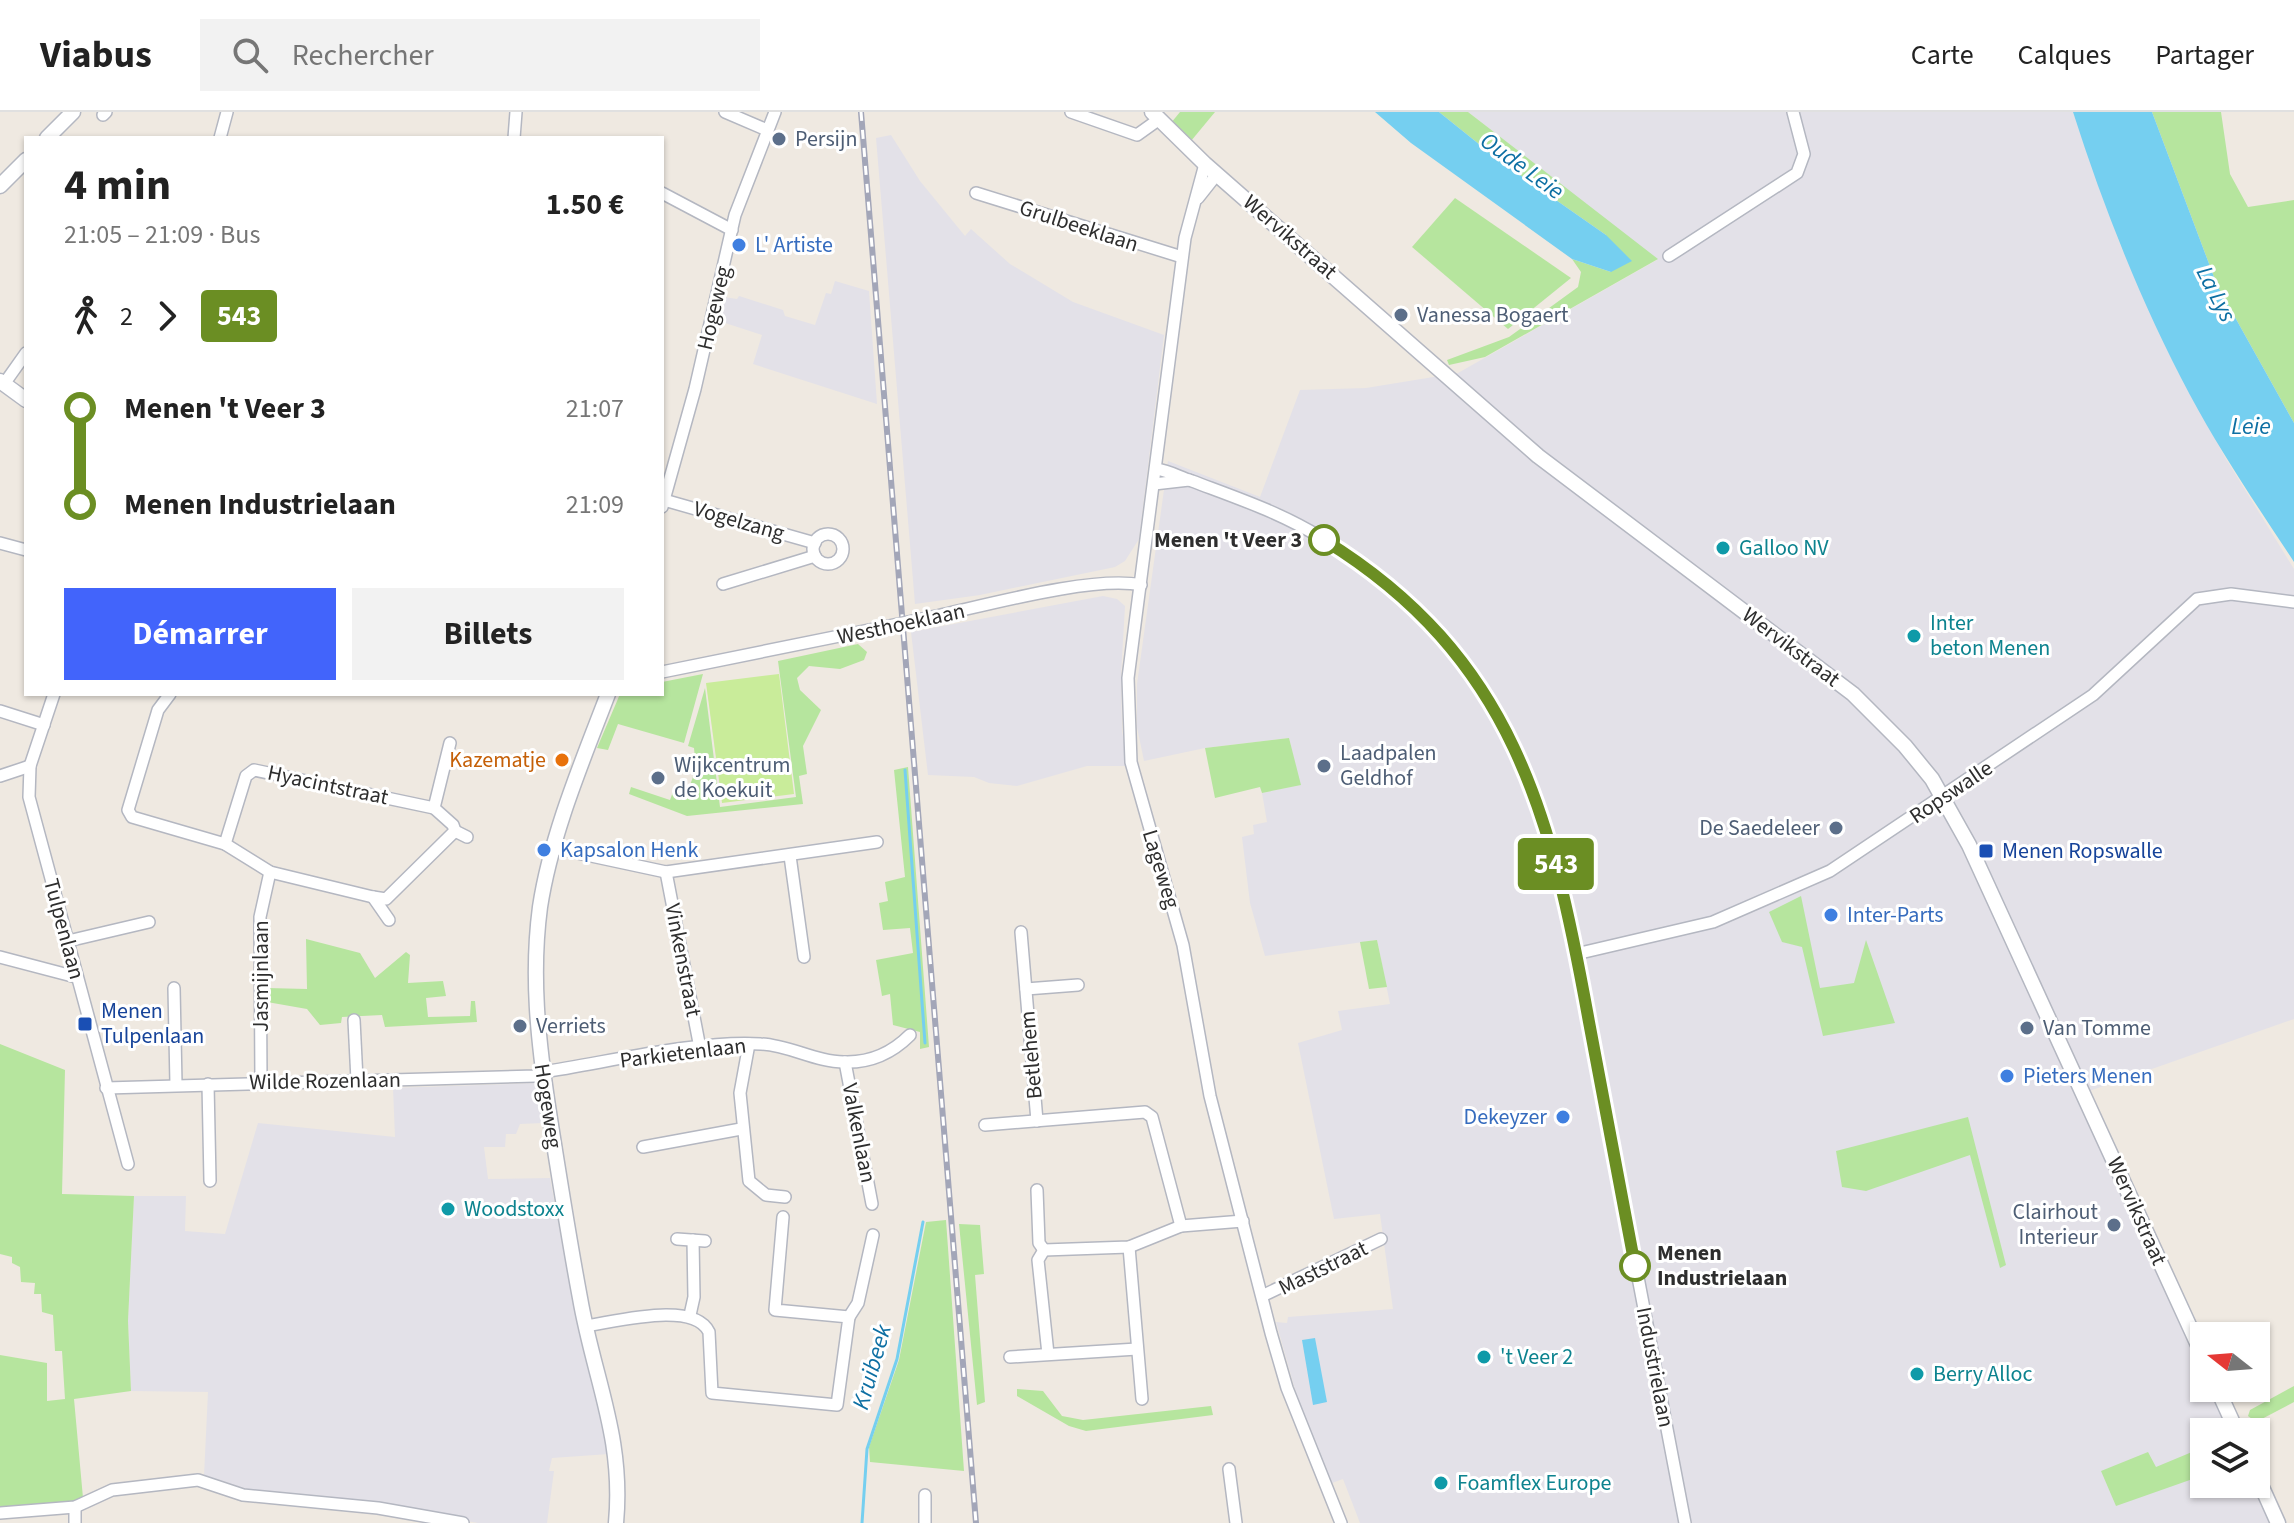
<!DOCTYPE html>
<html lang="fr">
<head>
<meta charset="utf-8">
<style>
	:root { --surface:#fff; --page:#f2f2f2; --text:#222; --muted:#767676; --line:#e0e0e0; --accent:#4264fb }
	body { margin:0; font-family:"Source Sans 3",sans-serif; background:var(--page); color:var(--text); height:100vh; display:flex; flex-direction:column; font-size:30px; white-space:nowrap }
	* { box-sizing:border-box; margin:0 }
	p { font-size:26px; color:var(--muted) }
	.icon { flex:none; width:44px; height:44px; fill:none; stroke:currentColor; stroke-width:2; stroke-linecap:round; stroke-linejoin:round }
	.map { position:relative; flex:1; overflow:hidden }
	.details { position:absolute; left:24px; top:24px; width:640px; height:560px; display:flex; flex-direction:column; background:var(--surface); border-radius:0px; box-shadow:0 2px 6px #0004 }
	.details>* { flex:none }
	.badge { padding:0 16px; border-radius:6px; font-size:28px; line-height:52px }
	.needle { width:52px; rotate:287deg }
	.fabs { position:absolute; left:2190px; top:1210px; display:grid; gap:16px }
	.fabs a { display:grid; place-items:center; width:80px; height:80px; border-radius:0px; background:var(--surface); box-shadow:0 2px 6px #0004; font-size:40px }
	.map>.badge { position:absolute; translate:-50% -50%; box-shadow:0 0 0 4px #fff }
	.legs { display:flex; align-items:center; gap:12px; height:88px; padding:0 40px; font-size:26px }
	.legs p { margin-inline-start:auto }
	.head { display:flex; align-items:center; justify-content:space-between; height:136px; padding:0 40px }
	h1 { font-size:44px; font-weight:700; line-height:60px }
	.action { display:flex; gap:16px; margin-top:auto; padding:16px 40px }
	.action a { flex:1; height:92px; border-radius:0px; background:var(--accent); color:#fff; font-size:32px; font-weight:700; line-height:92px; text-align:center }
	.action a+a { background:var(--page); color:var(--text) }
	ul { padding:0 40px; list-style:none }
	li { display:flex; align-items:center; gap:28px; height:96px; font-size:30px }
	li i { display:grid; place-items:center; width:12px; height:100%; margin:0 10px; background:currentColor }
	li i::after { content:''; width:20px; height:20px; margin:-10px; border:6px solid; border-radius:50%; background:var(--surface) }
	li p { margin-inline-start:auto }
	li:first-child i { background:linear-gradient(#0000 50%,currentColor 0) }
	li:last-child i { background:linear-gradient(currentColor 50%,#0000 0) }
	header { display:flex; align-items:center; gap:48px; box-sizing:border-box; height:112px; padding:0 40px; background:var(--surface); border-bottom:2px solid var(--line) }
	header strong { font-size:38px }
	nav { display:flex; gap:44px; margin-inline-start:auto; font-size:28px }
	.search { width:560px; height:72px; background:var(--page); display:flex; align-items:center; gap:20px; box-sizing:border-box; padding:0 28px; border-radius:0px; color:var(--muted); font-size:30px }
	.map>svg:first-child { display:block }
	.industrial { fill:#e3e1e8 }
	.green { fill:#b6e59e }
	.pitch { fill:#c9ec9a }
	.water { fill:#75cff0 }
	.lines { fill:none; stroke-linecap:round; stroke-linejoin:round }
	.stream { stroke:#75cff0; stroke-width:3 }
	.street-casing { stroke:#b4b7c1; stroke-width:14 }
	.secondary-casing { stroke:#b4b7c1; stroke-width:17 }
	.street { stroke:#fff; stroke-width:11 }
	.secondary { stroke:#fff; stroke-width:14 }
	.rail-casing { stroke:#a3a6b8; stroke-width:6 }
	.rail { stroke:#fff; stroke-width:3; stroke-dasharray:9; stroke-linecap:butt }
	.street-bridge-casing { stroke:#b4b7c1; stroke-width:14; stroke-linecap:butt }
	.street-bridge { stroke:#fff; stroke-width:11 }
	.line-1-casing { stroke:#fff; stroke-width:18 }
	.line-1 { stroke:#6b8e23; stroke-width:12 }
	.service-dot { fill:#5c6f8a; stroke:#fff; stroke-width:3 }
	.shop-dot { fill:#3f7fe0; stroke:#fff; stroke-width:3 }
	.stop-1-dot { fill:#fff; stroke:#6b8e23; stroke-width:4 }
	.culture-dot { fill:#0f9aa8; stroke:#fff; stroke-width:3 }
	.food-dot { fill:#e8710a; stroke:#fff; stroke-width:3 }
	.transit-dot { fill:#1a4fb4; stroke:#fff; stroke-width:3 }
	.labels { text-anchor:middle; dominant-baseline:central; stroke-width:6; stroke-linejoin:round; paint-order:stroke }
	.service-label { font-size:22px; fill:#4e5e75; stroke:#fff; text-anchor:start }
	.street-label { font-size:22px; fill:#2e2e2e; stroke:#fff }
	.shop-label { font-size:22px; fill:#366cbe; stroke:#fff; text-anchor:start }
	.stop-label { font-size:22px; font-weight:bold; fill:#2e2e2e; stroke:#fff; text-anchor:end }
	.culture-label { font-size:22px; fill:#0d838f; stroke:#fff; text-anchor:start }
	.food-label { font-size:22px; fill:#c56008; stroke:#fff; text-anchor:end }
	.transit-label { font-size:22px; fill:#164399; stroke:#fff; text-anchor:start }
	.water-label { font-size:24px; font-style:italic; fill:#0d6fa3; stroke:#fff }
</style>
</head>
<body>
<header>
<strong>Viabus</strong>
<div class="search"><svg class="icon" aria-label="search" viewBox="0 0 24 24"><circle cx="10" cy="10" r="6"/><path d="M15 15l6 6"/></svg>Rechercher</div>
<nav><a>Carte</a><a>Calques</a><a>Partager</a></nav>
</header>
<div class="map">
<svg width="2294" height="1411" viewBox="0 0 2294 1411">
	<rect width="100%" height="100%" fill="#efe9e1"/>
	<!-- industrial -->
	<g class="industrial">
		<path d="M1468 0H2073L2120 132 2171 246 2226 347 2294 457V907L2078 983 2184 1222 2204 1258V1276H2212L2232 1320H2204V1372H2253L2271 1411H1360L1343 1367 1332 1371 1296 1281 1276 1210 1287 1211 1288 1205 1393 1197 1380 1102 1334 1107 1298 931 1342 918 1338 899 1390 892 1377 828 1265 844 1250 791 1242 725 1254 722 1253 713 1267 710 1262 681 1300 673 1289 626 1205 636 1144 649 1137 615V572L1168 349 1260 385 1300 278 1366 276 1458 261 1657 148Z"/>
		<path d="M891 23 920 69 965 124 971 117 1010 152 1073 190 1164 223 1139 427 1125 449 1115 455 980 483 915 492 876 26Z"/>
		<path d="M835 169 869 179 877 292 753 252 762 223 719 209 724 185 737 187 739 184 783 198 785 204 815 213 826 181 831 182Z"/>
		<path d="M1103 484 1117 487 1125 494 1121 563 1122 619 1128 654H1087L1017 674 989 671 974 665 928 663 911 520Z"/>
		<path d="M536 971 543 1011 520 1012 516 1022H506L505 1035H484L488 1067 550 1066 578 1217 603 1304 609 1342 552 1346 549 1359H554L547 1411H478L380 1393 251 1378 204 1364 208 1280 131 1279 128 1209 134 1084H186L185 1119 225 1122 258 1011 395 1025 393 976Z"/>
	</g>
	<!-- green -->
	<g class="green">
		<path d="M1180 0H1215L1191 29 1171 11Z"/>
		<path d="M1439 0H1468L1658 147 1485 245 1449 253 1447 248 1509 225 1578 175 1581 160 1572 147 1611 160 1606 123 1500 49Z"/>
		<path d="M2152 0H2221L2230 62 2248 95 2294 88V311L2217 173Z"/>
		<path d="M1455 86 1571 166 1508 217 1412 135Z"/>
		<path d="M858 532 867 540 864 548 840 557 809 554 797 566 800 578 821 598 803 634 807 662 799 664 803 692 687 704 629 682 631 675 670 688 674 677 687 681 696 657 694 636 688 634 705 576 720 695 796 685 778 549Z"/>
		<path d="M703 562 684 631 618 612 608 638 597 636 620 582H662V570Z"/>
		<path d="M1289 626 1301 673 1262 681 1260 675 1215 686 1205 636Z"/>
		<path d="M908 655 929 935 920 937V920L893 913 890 882 882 884 876 848 913 841 910 816 883 818 879 791 888 789 885 770 905 765 894 658Z"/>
		<path d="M1801 784 1820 876 1854 871 1866 828 1895 911 1823 924 1802 835 1782 830 1769 800Z"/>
		<path d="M306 827 360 841 375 866 406 840 410 843 408 871 443 869 446 884 426 886 428 905 470 904 471 889H475L477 910 385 915 382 903 342 905 341 911 320 913 307 897 267 890V876L307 877Z"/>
		<path d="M1377 828 1387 875 1369 877 1360 830Z"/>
		<path d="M0 932 65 958 62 1082 134 1084 128 1209 131 1279 74 1287 83 1386 73 1391 0 1397V1243L47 1251V1289L65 1287 62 1239H55L53 1203 42 1200 41 1182H34L35 1171 21 1170 20 1155 12 1151V1145L0 1142Z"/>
		<path d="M1968 1005 2006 1153 2000 1156 1970 1043 1866 1079 1842 1075 1836 1039Z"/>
		<path d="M946 1108 964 1359 870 1350 869 1335 899 1248 926 1110Z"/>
		<path d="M959 1112 980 1113 984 1162 975 1163 985 1290 977 1293Z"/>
		<path d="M2294 1274V1290L2256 1310 2248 1304 2250 1298Z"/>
		<path d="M1017 1277 1043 1279 1062 1304 1083 1308 1211 1294 1213 1303 1086 1319 1069 1314 1017 1284Z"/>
		<path d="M2204 1335V1363L2116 1394 2101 1359 2148 1340 2156 1355Z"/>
	</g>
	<!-- pitch -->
	<path class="pitch" d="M779 562 794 682 722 691 706 571Z"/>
	<!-- water -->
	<g class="water">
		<path d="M1375 0H1439L1500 49 1606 123 1632 149 1611 160 1572 147 1411 31Z"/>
		<path d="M2073 0H2152L2217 173 2294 311V450C2258 395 2221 341 2190 283 2142 193 2104 97 2073 0Z"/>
		<path d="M1315 1226 1327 1290 1313 1293 1302 1228Z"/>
	</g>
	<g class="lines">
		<!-- stream -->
		<g class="stream">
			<path d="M905 658 925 931"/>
			<path d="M862 1411 867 1337 897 1247 923 1110"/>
		</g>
		<!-- street casing -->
		<g class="street-casing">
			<g id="street">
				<path d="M725 0 767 18"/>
				<path d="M1071 0 1137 23 1158 8"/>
				<path d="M103 3 106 0"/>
				<path d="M220 26 227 0"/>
				<path d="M514 26 516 0"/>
				<path d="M1205 52 1185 126 1128 566 1131 650 1183 833 1210 984 1271 1221 1287 1276 1341 1411"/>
				<path d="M662 81 732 118"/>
				<path d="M976 81 1182 145"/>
				<path d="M1198 86 1217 62"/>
				<path d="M1669 144 1797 61 1804 42 1793 0"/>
				<path d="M4 272 26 241"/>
				<path d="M1156 357C1170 359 1179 365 1192 369 1237 386 1279 400 1320 425 1552 568 1565 781 1611 1024 1635 1153 1660 1282 1685 1411"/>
				<path d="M1154 372 1189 368"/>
				<path d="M664 388 815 431"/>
				<path d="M662 395 695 277 735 103 775 0"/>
				<circle cx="828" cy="437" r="15"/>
				<path d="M0 431 26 438"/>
				<path d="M723 472 815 444"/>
				<path d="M927 506C980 495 1092 463 1141 473"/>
				<path d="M662 560 884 515"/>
				<path d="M54 582 30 654 29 685 128 1052"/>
				<path d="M170 582 158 598 128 698 132 705 225 732 270 760 373 785 386 787 455 719 453 713 434 696 450 631"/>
				<path d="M0 599 44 613"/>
				<path d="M0 664 30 654"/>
				<path d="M455 719 467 725"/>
				<path d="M225 732 246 664 254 658 434 696"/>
				<path d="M554 736 666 760 877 730"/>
				<path d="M790 744 804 845"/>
				<path d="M666 760 700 936"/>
				<path d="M373 785 389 808"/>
				<path d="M1021 820 1037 1009"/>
				<path d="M68 829 149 810"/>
				<path d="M1576 842 1713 810 1830 759 2093 583 2197 487 2231 482 2294 490"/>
				<path d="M0 845 76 865"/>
				<path d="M174 876 176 972"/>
				<path d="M1026 877 1078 873"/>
				<path d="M354 908 357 968"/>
				<path d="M749 932 740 981 749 1069 766 1083 785 1085"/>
				<path d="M845 950 872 1092"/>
				<path d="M261 969 260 805 270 760"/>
				<path d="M208 972 210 1069"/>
				<path d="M106 976 536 964 543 960C609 950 696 928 761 932 789 933 816 950 844 950 871 951 892 941 910 923"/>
				<path d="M985 1013 1145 1000 1152 1005 1181 1114"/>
				<path d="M643 1035 741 1017"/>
				<path d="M1037 1078 1039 1131 1044 1138 1129 1135 1181 1114 1243 1109"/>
				<path d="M677 1127 705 1129"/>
				<path d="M1129 1135 1142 1287"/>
				<path d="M1044 1138 1038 1148 1048 1242"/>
				<path d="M1264 1183 1381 1127"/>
				<path d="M690 1203 694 1185 693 1128"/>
				<path d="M849 1205 858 1191 873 1123"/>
				<path d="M585 1214C615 1210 694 1188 709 1220L712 1281 837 1293 849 1205 775 1198 783 1105"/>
				<path d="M1010 1245 1137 1237"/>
				<path d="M1229 1357 1236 1411"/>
				<path d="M0 1401 75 1395 112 1378 198 1368 243 1383 378 1396 463 1411"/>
				<path d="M75 1411V1395"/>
				<path d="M925 1411V1383"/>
			</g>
		</g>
		<!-- secondary casing -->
		<g class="secondary-casing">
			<g id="secondary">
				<path d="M1152 0 1205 52 1538 344 1853 582 1905 634 1932 667 1969 733 2204 1246"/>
				<path d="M47 26 73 0"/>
				<path d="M0 74 26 48"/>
				<path d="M0 269 26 288"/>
				<path d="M608 582C582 650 551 723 540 795 531 863 538 927 548 994 558 1058 568 1122 580 1186 594 1267 624 1325 616 1411"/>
				<path d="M2217 1276 2237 1320"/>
				<path d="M2256 1362 2278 1411"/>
			</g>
		</g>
		<!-- street -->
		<use href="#street" class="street"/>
		<!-- secondary -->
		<use href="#secondary" class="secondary"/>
		<!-- rail casing -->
		<g class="rail-casing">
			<path id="rail" d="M861 0 976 1411"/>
		</g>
		<!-- rail -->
		<use href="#rail" class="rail"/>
		<!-- street-bridge casing -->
		<g class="street-bridge-casing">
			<path id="street-bridge" d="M884 515 927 506"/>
		</g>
		<!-- street-bridge -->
		<use href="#street-bridge" class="street-bridge"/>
	</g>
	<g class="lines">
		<!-- line-1 casing -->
		<g class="line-1-casing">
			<path id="line-1" d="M1324 428C1514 545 1552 705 1589 910 1604 991 1620 1073 1635 1154"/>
		</g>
		<!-- line-1 -->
		<use href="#line-1" class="line-1"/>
	</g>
	<!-- markers -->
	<g class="service-dot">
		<circle cx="779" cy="27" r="8"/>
		<circle cx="1401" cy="203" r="8"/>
		<circle cx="1324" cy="654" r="8"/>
		<circle cx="658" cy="666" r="8"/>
		<circle cx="1836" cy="716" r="8"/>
		<circle cx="520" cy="914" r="8"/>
		<circle cx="2027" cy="916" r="8"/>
		<circle cx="2114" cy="1113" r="8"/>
	</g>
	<g class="shop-dot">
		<circle cx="739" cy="133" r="8"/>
		<circle cx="544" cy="738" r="8"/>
		<circle cx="1831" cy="803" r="8"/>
		<circle cx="2007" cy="964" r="8"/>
		<circle cx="1563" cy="1005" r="8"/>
	</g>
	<g class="stop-1-dot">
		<circle cx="1324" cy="428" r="14"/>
		<circle cx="1635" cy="1154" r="14"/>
	</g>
	<g class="culture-dot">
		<circle cx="1723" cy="436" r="8"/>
		<circle cx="1914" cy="524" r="8"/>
		<circle cx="448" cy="1097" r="8"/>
		<circle cx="1484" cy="1245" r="8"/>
		<circle cx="1917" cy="1262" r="8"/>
		<circle cx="1441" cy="1371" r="8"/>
	</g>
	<circle class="food-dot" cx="562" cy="648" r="8"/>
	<g class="transit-dot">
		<rect x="1978" y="731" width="16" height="16" rx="4"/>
		<rect x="77" y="904" width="16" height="16" rx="4"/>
	</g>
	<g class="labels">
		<!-- service labels -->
		<g class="service-label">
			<text x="795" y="27">Persijn</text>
			<text x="1417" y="203">Vanessa Bogaert</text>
			<text x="1340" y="641">Laadpalen<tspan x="1340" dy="25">Geldhof</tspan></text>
			<text x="674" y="653">Wijkcentrum<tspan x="674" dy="25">de Koekuit</tspan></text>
			<text x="1820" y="716" text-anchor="end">De Saedeleer</text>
			<text x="536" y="914">Verriets</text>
			<text x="2043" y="916">Van Tomme</text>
			<text x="2098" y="1100" text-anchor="end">Clairhout<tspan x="2098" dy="25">Interieur</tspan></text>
		</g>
		<!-- street labels -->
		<g class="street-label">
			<text transform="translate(1079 114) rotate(18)">Grulbeeklaan</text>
			<text transform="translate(1290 125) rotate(41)">Wervikstraat</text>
			<text transform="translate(714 196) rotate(-77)">Hogeweg</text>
			<text transform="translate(739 409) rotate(16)">Vogelzang</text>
			<text transform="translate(901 512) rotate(-12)">Westhoeklaan</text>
			<text transform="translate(1791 535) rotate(37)">Wervikstraat</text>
			<text transform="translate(328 673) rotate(12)">Hyacintstraat</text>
			<text transform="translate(1951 680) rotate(-34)">Ropswalle</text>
			<text transform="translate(1161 757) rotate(73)">Lageweg</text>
			<text transform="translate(64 817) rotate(75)">Tulpenlaan</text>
			<text transform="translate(683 848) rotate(79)">Vinkenstraat</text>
			<text transform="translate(261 864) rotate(-90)">Jasmijnlaan</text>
			<text transform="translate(683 941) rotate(-7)">Parkietenlaan</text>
			<text transform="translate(1031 943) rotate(-95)">Betlehem</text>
			<text transform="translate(325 969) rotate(-1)">Wilde Rozenlaan</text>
			<text transform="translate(548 994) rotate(81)">Hogeweg</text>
			<text transform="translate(859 1021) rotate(79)">Valkenlaan</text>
			<text transform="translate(2137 1099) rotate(66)">Wervikstraat</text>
			<text transform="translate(1323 1156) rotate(-26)">Maststraat</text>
			<text transform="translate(1655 1255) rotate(79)">Industrielaan</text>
		</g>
		<!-- shop labels -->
		<g class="shop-label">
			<text x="755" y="133">L' Artiste</text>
			<text x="560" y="738">Kapsalon Henk</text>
			<text x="1847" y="803">Inter-Parts</text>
			<text x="2023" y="964">Pieters Menen</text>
			<text x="1547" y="1005" text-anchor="end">Dekeyzer</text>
		</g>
		<!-- stop labels -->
		<g class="stop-label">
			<text x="1302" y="428">Menen 't Veer 3</text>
			<text x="1657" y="1141" text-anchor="start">Menen<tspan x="1657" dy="25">Industrielaan</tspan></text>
		</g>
		<!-- culture labels -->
		<g class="culture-label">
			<text x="1739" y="436">Galloo NV</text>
			<text x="1930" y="511">Inter<tspan x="1930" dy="25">beton Menen</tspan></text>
			<text x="464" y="1097">Woodstoxx</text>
			<text x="1500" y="1245">'t Veer 2</text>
			<text x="1933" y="1262">Berry Alloc</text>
			<text x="1457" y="1371">Foamflex Europe</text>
		</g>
		<!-- food labels -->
		<g class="food-label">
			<text x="546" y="648">Kazematje</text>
		</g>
		<!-- transit labels -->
		<g class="transit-label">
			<text x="2002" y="739">Menen Ropswalle</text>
			<text x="101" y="899">Menen<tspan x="101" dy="25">Tulpenlaan</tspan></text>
		</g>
		<!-- water labels -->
		<g class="water-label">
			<text transform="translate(1522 54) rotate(36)">Oude Leie</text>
			<text transform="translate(2216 182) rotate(63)">La Lys</text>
			<text x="2251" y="314">Leie</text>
			<text transform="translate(872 1255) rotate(-74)">Kruibeek</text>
		</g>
	</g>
</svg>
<div class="fabs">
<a><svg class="needle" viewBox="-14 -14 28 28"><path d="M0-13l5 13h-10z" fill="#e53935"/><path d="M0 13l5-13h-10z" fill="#767676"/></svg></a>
<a><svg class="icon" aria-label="layers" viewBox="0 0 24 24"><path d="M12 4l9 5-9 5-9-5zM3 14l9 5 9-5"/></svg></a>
</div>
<b class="badge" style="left:1556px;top:752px;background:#6b8e23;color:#fff">543</b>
<section class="details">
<div class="head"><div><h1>4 min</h1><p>21:05 – 21:09 · Bus</p></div><b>1.50 €</b></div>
<div class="legs"><svg class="icon" aria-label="walk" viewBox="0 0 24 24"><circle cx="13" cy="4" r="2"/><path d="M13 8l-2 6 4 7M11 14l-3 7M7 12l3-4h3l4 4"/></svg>2<svg class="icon" aria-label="forward" viewBox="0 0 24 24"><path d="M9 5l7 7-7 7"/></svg><b class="badge" style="background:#6b8e23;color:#fff">543</b></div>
<ul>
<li><i style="color:#6b8e23"></i><b>Menen 't Veer 3</b><p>21:07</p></li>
<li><i style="color:#6b8e23"></i><b>Menen Industrielaan</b><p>21:09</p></li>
</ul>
<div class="action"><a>Démarrer</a><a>Billets</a></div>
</section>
</div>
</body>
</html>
